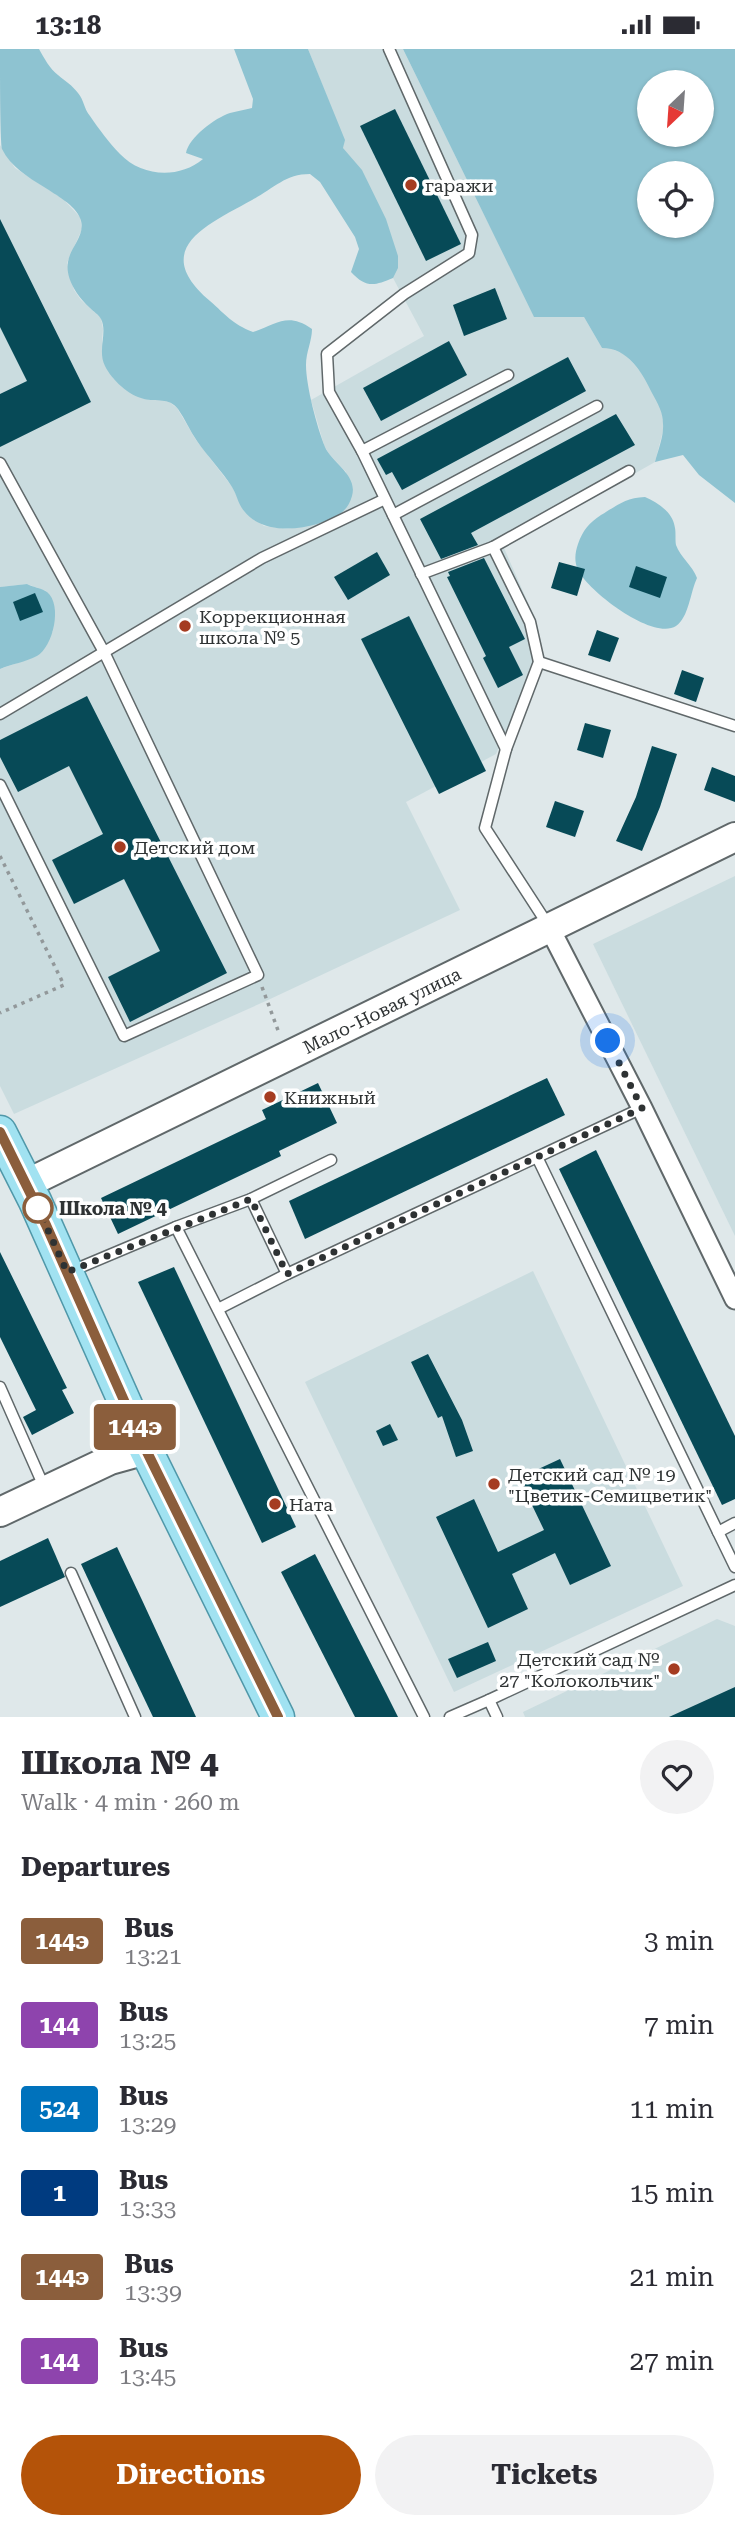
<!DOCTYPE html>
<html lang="en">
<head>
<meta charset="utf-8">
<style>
	:root { --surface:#fff; --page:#f2f2f3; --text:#2b2b33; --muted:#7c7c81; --accent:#b45309 }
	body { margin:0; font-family:"Roboto Serif",serif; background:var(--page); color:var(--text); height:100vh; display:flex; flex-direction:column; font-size:26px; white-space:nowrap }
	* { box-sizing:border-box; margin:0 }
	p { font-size:23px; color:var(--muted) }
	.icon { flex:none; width:38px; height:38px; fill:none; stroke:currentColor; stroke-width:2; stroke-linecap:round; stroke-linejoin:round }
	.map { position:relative; height:1668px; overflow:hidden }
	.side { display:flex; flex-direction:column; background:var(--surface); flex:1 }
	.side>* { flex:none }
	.badge { padding:0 14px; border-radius:5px; font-size:24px; line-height:46px }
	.needle { width:46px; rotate:205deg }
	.tools { position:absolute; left:637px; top:21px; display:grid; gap:14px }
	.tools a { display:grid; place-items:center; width:77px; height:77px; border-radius:50%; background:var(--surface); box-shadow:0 2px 5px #0004; font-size:35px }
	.you { position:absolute; width:35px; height:35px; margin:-18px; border:5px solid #fff; border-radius:50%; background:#1a73e8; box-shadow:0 0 0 10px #1a73e833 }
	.map>.badge { position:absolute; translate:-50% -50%; box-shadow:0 0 0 4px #fff }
	h2 { padding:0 21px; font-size:26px; line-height:63px }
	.round { display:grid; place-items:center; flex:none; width:74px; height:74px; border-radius:37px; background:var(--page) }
	.overview { display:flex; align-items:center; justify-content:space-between; height:119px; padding:0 21px }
	h1 { font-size:33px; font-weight:700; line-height:52px }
	.cta { display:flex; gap:14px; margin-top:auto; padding:14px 21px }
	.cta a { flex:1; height:80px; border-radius:42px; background:var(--accent); color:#fff; font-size:28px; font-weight:700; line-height:80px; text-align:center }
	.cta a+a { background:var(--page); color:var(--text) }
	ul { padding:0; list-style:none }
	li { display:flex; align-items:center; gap:21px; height:84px; padding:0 21px }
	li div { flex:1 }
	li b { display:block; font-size:26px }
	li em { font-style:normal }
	li .badge { min-width:77px; font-weight:700; text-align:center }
	.status { display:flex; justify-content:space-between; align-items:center; height:49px; padding:0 35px; background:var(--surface); direction:ltr }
	.status svg { height:19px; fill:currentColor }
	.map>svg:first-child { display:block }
	.built { fill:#cadcdf }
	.green { fill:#8ec3d1; fill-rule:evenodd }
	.building { fill:#074a57 }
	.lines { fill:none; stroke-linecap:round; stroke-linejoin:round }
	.lane-casing { stroke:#60686a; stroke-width:13 }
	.street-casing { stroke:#60686a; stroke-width:23 }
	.secondary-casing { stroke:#60686a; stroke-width:32 }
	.primary-casing { stroke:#5098a9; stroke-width:35 }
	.path { stroke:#92989a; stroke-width:3.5; stroke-dasharray:3.5 5; stroke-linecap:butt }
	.lane { stroke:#fff; stroke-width:10 }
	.street { stroke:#fff; stroke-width:19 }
	.secondary { stroke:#fff; stroke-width:28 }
	.primary { stroke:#a1e2f1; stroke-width:32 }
	.line-casing { stroke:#fff; stroke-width:16 }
	.line { stroke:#8b5e3c; stroke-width:10 }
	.walk { stroke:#2e3233; stroke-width:7; stroke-dasharray:0 12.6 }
	.poi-dot { fill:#a53c21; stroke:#fff; stroke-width:2.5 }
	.stop-dot { fill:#fff; stroke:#8b5e3c; stroke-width:3.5 }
	.labels { text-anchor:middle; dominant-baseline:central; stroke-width:7; stroke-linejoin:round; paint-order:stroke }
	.poi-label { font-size:18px; fill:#2e3233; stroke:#fff; text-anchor:start }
	.street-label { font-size:18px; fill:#2e3233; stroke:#fff }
	.stop-label { font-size:18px; font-weight:bold; fill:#2e3233; stroke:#fff; text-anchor:start }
</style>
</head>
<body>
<div class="status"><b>13:18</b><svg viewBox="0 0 49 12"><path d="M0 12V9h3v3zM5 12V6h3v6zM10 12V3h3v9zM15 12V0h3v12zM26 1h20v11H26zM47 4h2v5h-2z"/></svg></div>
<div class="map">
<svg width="735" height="1668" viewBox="0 0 735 1668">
	<rect width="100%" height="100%" fill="#dfe8ea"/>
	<!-- built -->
	<g class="built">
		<path d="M308 0H403L534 267 584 268 602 299H610L626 306 646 329 661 360 664 378 655 413 504 499 536 572 542 598 496 705 406 753 460 861 268 951 14 1065 0 1037V620L37 607 53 582 54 562 46 542 27 535 0 538V96L15 119 63 150 80 168 82 180 67 214 74 241 81 251 101 269 103 280 102 292 113 329 123 339 144 350 168 352 177 359 196 391 233 439 244 462 264 477 287 480 322 473 334 469 346 423 329 405 324 396 311 351 424 287 393 229 343 99 344 91Z"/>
		<path d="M735 827V1187L593 895Z"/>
		<path d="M533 1222 683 1537 454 1643 305 1333Z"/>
		<path d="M717 1570 735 1577V1668H525L523 1663Z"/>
	</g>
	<!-- green -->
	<g class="green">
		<path d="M0 0H39C44 9 50 20 58 26 65 32 72 36 78 44 84 51 84 60 90 67 99 80 109 94 120 105 142 128 179 130 203 110L186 104C189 88 215 69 230 64 237 62 245 61 252 59L253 50 234 0H308L345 91 343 99 362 121 386 170 398 207V219L393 229C374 237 366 239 351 223L359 200 355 188 320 133 310 125C285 125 273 140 252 151 207 176 149 200 210 252 226 266 232 275 253 283 278 275 287 263 312 280 312 292 306 303 306 316 306 337 317 378 325 398 332 414 358 426 352 447 347 465 333 470 317 475 294 482 260 483 244 462 238 455 237 446 232 438 222 422 208 408 197 392 190 382 185 370 178 360 169 348 156 353 144 350 128 346 112 331 105 317 97 301 108 284 101 270 99 266 93 262 90 259 78 248 65 230 68 213 70 198 87 185 80 169 75 156 56 146 44 138 28 128 11 118 2 100 0 89 0 17 0 0Z"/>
		<path d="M403 0H735V454L699 426 683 406 655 413C658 401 664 387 663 375 663 363 658 355 652 344 642 323 628 299 602 299L584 268H534ZM649 33H702V86H649ZM649 124H702V177H649Z"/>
		<path d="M645 448C658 454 673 463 675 479 676 484 675 491 676 496 680 508 693 517 697 529 690 544 689 568 676 577 653 592 588 542 578 521 574 512 575 504 578 495 583 481 589 474 601 466 618 456 625 449 645 448Z"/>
		<path d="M27 535C32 538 42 539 47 543 63 556 53 598 37 607 26 613 11 615 0 620V538Z"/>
	</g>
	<!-- building -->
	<g class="building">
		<path d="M395 60 461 195 426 212 360 77Z"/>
		<path d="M0 170 91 353 0 398V345L27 332 0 278Z"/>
		<path d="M495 239 507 270 464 287 453 256Z"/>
		<path d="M449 292 467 326 381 372 363 339Z"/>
		<path d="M568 308 586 342 402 441 392 423 386 426 377 410Z"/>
		<path d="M616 365 635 396 471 484 478 496 441 510 420 470Z"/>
		<path d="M377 503 390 526 348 551 334 528Z"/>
		<path d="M484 509 525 590 509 598 523 626 498 639 483 609 486 607 447 528 450 527 448 523Z"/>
		<path d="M559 513 585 520 577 547 551 539Z"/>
		<path d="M636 517 667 528 660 549 629 538Z"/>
		<path d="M35 544 43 563 20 572 13 553Z"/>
		<path d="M409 567 486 722 439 745 361 590Z"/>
		<path d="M597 581 619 589 610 613 588 606Z"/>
		<path d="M682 621 704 629 696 653 674 645Z"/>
		<path d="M87 647 227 924 130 973 108 928 160 902 124 830 74 855 52 811 103 785 69 717 18 743 0 708V691Z"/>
		<path d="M585 674 611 681 603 709 577 701Z"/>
		<path d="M652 697 677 705 660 758 642 802 616 792 636 748Z"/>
		<path d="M712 718 735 727V753L704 741Z"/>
		<path d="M555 752 584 762 575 788 546 778Z"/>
		<path d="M547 1029 565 1066 305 1190 289 1152Z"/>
		<path d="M318 1034 337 1074 279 1102 281 1107 118 1185 101 1149 266 1070 262 1061Z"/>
		<path d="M596 1101 735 1387V1450L722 1456 559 1120Z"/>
		<path d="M0 1203 67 1339 62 1341 74 1364 32 1386 23 1368 36 1361 0 1288Z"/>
		<path d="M174 1218 296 1478 262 1494 138 1233Z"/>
		<path d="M428 1305 462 1371 473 1402 456 1408 442 1367 438 1369 411 1313Z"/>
		<path d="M390 1375 398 1391 383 1397 376 1382Z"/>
		<path d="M560 1410 611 1517 570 1536 555 1504 512 1525 528 1560 488 1579 436 1468 474 1450 498 1503 544 1481 519 1429Z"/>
		<path d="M48 1489 65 1528 0 1558V1512Z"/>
		<path d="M117 1498 142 1551 196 1668H153L115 1588 81 1515Z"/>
		<path d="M315 1505 387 1646 398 1668H355L281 1523Z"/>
		<path d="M488 1593 496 1612 457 1629 448 1610Z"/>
		<path d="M735 1638V1668H669Z"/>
	</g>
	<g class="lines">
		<!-- lane casing -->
		<g class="lane-casing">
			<g id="lane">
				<path d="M389 0 472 186 469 204 404 245 327 305 329 343 362 402 506 700"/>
				<path d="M362 402 508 326"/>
				<path d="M0 414 104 603 258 926 124 987 0 736"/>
				<path d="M393 466 597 357"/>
				<path d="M493 498 530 573 539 613 506 700 485 779 548 876"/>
				<path d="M421 525 493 498 629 422"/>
				<path d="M539 613 735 677"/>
				<path d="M0 665 262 509 383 451"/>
				<path d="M537 1108 718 1483"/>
				<path d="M251 1150 287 1225"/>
				<path d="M176 1178 251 1150 331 1111"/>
				<path d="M69 1223 176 1178 424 1668"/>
				<path d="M218 1260 287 1225 642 1059"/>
				<path d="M0 1338 45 1440"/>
				<path d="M735 1474 718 1483 735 1518"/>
				<path d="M71 1524 135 1668"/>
				<path d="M450 1668 489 1651"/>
				<path d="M497 1668 489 1651 735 1536"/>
			</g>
		</g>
		<!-- street casing -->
		<g class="street-casing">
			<path id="street" d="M550 880 642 1059 735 1250"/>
		</g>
		<!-- secondary casing -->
		<g class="secondary-casing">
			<g id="secondary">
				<path id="s1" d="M26 1135 735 788"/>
				<path d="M0 1463 110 1411 146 1401"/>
			</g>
		</g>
		<!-- primary casing -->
		<g class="primary-casing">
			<path id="primary" d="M0 1083 35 1152 146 1401 278 1668"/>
		</g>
		<!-- path -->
		<g class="path">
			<path d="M0 807 64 936 0 964"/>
			<path d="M262 938 279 984"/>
		</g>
		<!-- lane -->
		<use href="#lane" class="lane"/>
		<!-- street -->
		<use href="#street" class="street"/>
		<!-- secondary -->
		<use href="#secondary" class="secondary"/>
		<!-- primary -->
		<use href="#primary" class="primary"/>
	</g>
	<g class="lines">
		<!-- line casing -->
		<g class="line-casing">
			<path id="line" d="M0 1083 46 1176 146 1401 278 1668"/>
		</g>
		<!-- line -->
		<use href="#line" class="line"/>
		<!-- walk -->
		<path class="walk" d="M38 1159 67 1223 251 1150 287 1225 642 1059 608 992"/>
	</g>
	<!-- markers -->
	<g class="poi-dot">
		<circle cx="411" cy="136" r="7"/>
		<circle cx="185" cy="577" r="7"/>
		<circle cx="120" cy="798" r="7"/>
		<circle cx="270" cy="1048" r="7"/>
		<circle cx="494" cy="1435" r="7"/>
		<circle cx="275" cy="1455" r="7"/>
		<circle cx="674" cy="1620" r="7"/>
	</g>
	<circle class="stop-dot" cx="38" cy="1159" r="14"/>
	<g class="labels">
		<!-- poi labels -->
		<g class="poi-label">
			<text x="425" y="136">гаражи</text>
			<text x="199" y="567">Коррекционная<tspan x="199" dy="21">школа № 5</tspan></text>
			<text x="134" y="798">Детский дом</text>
			<text x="284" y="1048">Книжный</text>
			<text x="508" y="1425">Детский сад № 19<tspan x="508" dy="21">"Цветик-Семицветик"</tspan></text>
			<text x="289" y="1455">Ната</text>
			<text x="660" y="1610" text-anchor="end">Детский сад №<tspan x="660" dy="21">27 "Колокольчик"</tspan></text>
		</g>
		<!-- street labels -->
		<g class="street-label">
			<text stroke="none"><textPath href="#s1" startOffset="396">Мало-Новая улица</textPath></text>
		</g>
		<!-- stop labels -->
		<g class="stop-label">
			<text x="59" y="1159">Школа № 4</text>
		</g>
	</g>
</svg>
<div class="tools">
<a><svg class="needle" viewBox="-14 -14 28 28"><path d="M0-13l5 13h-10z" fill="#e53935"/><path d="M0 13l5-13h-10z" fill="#7c7c81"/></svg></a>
<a><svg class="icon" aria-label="locate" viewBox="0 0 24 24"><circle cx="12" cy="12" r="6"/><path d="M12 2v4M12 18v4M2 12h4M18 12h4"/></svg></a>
</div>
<div class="you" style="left:608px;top:992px"></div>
<b class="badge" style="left:135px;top:1378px;background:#8b5e3c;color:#fff">144э</b>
</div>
<section class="side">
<div class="overview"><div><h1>Школа № 4</h1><p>Walk · 4 min · 260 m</p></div><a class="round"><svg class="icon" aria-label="heart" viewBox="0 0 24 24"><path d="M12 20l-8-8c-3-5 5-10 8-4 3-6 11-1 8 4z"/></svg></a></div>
<h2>Departures</h2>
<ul>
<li><span class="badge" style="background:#8b5e3c;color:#fff">144э</span><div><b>Bus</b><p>13:21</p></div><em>3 min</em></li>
<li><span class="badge" style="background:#8e44ad;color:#fff">144</span><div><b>Bus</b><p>13:25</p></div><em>7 min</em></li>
<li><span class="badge" style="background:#0072bc;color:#fff">524</span><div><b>Bus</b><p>13:29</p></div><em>11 min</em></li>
<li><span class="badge" style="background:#003b80;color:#fff">1</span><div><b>Bus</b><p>13:33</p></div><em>15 min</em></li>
<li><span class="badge" style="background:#8b5e3c;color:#fff">144э</span><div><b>Bus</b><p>13:39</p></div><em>21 min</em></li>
<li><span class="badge" style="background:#8e44ad;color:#fff">144</span><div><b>Bus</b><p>13:45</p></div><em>27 min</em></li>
</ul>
<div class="cta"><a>Directions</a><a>Tickets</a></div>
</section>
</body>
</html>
